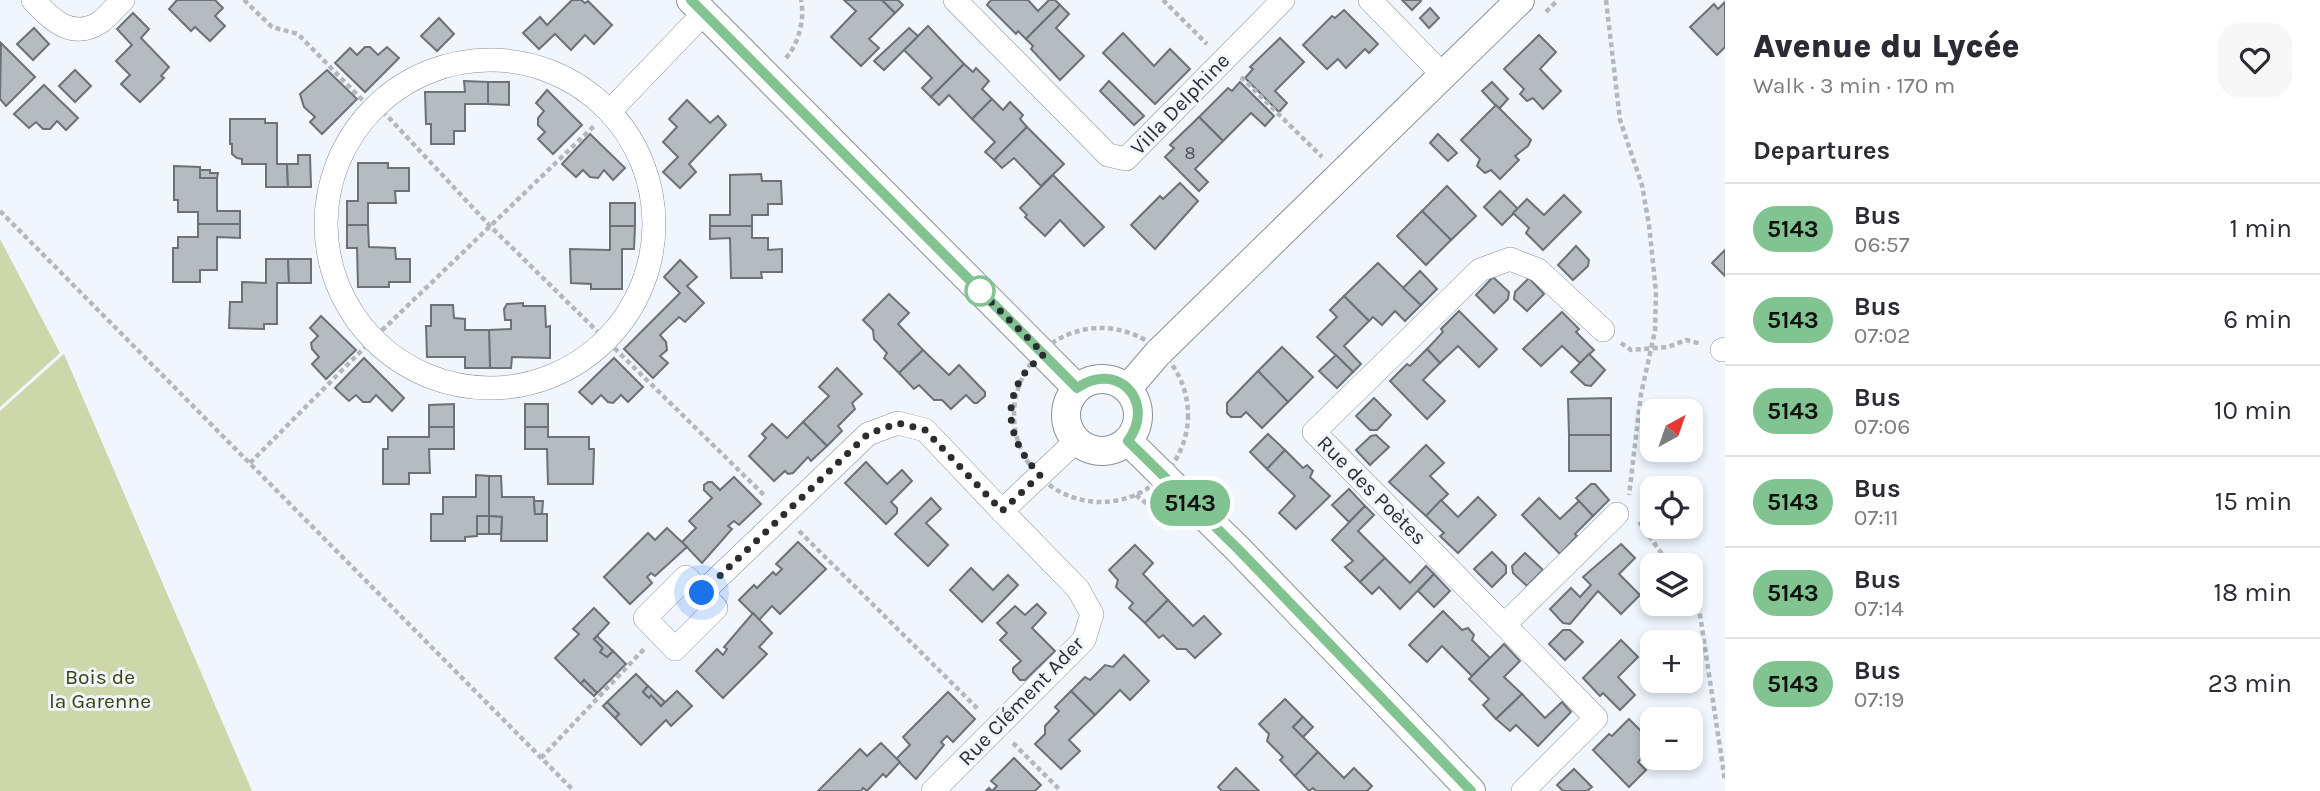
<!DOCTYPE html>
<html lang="en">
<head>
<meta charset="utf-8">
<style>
	:root { --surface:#fff; --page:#f7f7f7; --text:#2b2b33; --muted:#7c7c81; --line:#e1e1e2 }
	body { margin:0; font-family:Karla,sans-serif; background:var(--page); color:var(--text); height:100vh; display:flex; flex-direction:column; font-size:26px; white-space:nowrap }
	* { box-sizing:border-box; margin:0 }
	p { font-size:23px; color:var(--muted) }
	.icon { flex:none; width:38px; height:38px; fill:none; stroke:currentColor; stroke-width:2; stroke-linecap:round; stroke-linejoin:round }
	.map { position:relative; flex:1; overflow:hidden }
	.side { display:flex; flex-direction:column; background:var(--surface); width:595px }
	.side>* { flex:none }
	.badge { padding:0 14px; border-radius:23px; font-size:24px; line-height:46px }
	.needle { width:46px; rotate:40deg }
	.fabs { position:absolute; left:1640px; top:399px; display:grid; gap:14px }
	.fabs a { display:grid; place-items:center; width:63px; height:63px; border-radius:14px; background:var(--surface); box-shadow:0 4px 10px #0003; font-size:35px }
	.you { position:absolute; width:35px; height:35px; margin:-18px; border:5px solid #fff; border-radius:50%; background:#1a73e8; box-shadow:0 0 0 10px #1a73e833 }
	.map>.badge { position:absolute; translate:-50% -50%; box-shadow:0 0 0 4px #fff }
	h2 { padding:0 28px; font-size:26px; line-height:63px }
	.round { display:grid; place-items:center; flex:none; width:74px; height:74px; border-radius:21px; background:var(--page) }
	.headline { display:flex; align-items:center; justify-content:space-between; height:119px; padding:0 28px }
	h1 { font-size:33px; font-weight:800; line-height:52px }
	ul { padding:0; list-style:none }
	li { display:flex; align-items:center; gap:21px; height:91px; padding:0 28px; border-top:2px solid var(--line) }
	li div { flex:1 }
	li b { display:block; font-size:26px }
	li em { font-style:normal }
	li .badge { min-width:77px; font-weight:700; text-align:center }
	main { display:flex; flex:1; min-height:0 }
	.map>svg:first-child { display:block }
	.green { fill:#cdd7a9 }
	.building { fill:#b6bbc2; stroke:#6c7077; stroke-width:2 }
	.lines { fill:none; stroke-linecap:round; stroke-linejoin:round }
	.minor-casing { stroke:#8a8f96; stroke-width:24 }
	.tertiary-casing { stroke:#8a8f96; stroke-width:30 }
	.path { stroke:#b3b7be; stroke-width:4.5; stroke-dasharray:5 3.5; stroke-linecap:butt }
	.minor { stroke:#fff; stroke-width:23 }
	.tertiary { stroke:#fff; stroke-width:28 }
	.line-casing { stroke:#fff; stroke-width:16 }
	.line { stroke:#81c391; stroke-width:10 }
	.walk { stroke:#2b2d30; stroke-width:7; stroke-dasharray:0 12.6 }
	.stop-dot { fill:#fff; stroke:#81c391; stroke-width:3.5 }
	.labels { text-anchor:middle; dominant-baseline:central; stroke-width:6; stroke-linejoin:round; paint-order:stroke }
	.number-label { font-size:18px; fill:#4e5054 }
	.street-label { font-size:21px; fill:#2b2d30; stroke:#f1f6fe }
	.park-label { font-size:21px; fill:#394106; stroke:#f1f6fe }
</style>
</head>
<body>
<main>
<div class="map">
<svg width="1725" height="791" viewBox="0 0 1725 791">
	<rect width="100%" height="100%" fill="#f1f6fe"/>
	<!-- green -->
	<g class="green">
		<path d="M0 239 60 353 0 407Z"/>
		<path d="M64 354 252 791H0V411Z"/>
	</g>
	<!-- building -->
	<g class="building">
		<path d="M177 0H215L223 8 215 16 225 26 210 41 195 27 191 31 169 9Z"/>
		<path d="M572 0H581L585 3 588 1 612 25 594 44 585 35 571 50 555 34 539 49 523 33 540 17 547 25Z"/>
		<path d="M844 0H882L895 13 869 39 879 48 861 66 831 37 856 11Z"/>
		<path d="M882 0H898L903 5 895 13Z"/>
		<path d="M991 0H1028L1038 11 1049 0H1055L1060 5 1026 39 1018 31 1016 34 987 5Z"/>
		<path d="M1402 0H1420L1421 1 1412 10Z"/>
		<path d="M1725 2V47L1717 55 1690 27 1714 4 1718 9Z"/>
		<path d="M1060 5 1069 14 1056 28 1084 56 1060 80 1031 49 1033 46 1026 39Z"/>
		<path d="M1430 8 1439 18 1429 28 1420 18Z"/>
		<path d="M1344 10 1378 44 1369 53 1365 49 1346 68 1338 59 1327 69 1303 45 1332 16 1335 18Z"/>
		<path d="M133 13 149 29 141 38 169 67 161 76 164 78 140 102 121 84 130 75 116 61 132 45 117 29Z"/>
		<path d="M439 18 454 34 437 51 421 36Z"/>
		<path d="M928 26 964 64 931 97 922 88 932 78 904 50Z"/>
		<path d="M34 28 49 44 33 60 17 44Z"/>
		<path d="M909 28 918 36 884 70 874 61Z"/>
		<path d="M1123 33 1154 66 1170 49 1190 69 1155 104 1103 53Z"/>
		<path d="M1539 35 1556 52 1540 69 1561 91 1543 109 1533 98 1527 101 1520 94 1524 89 1504 69Z"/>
		<path d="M1280 38 1304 62 1275 91 1287 103 1279 112 1245 78 1253 69 1250 67Z"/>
		<path d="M1 43 35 77 6 106 0 99Z"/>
		<path d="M365 47H370L378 55 387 47 399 58 365 92 335 63 350 48 357 55Z"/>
		<path d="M964 64 973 72 976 68 989 81 982 89 992 99 972 119 949 95 939 105 931 97Z"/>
		<path d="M75 70 91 86 75 102 59 86Z"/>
		<path d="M327 70 357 99 322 134 310 122 315 117 304 107 300 94Z"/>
		<path d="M464 81 488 82V104H465V131H454V144H431V124H426L425 92H465Z"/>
		<path d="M1109 81 1144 116 1134 125 1100 91Z"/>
		<path d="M488 82H509V105L488 104Z"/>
		<path d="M1240 82 1274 116 1265 126 1251 113 1223 141 1199 117 1228 88 1232 91Z"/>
		<path d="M1492 82 1508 99 1499 109 1482 91Z"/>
		<path d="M44 85 78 118 66 130 57 121 50 129H43L36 122 29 128 14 114Z"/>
		<path d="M547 90 582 125 553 154 538 139 545 132 538 125V118L544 111 536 103Z"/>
		<path d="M992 99 1003 110 1010 102 1023 115 1020 119 1027 127 994 160 985 152 995 142 972 119Z"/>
		<path d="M687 100 710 123 718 116 726 125 689 164 696 172 680 188 663 172 678 157 663 142 677 127 669 119Z"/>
		<path d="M1496 105 1531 140 1528 146 1515 156 1519 160 1500 179 1491 170 1485 173 1477 166 1480 159 1461 140Z"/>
		<path d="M1199 117 1223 141 1195 169 1208 182 1199 191 1165 157 1174 148 1170 145Z"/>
		<path d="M230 119H265V123H277V164H287L288 187H266V164H242V159L237 158 232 154V144H230Z"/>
		<path d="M1027 127 1064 164 1041 186 1014 158 1002 168 994 160Z"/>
		<path d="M590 134 625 168 613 180 604 170 598 178 590 177 583 170 576 177 562 164Z"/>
		<path d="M1438 134 1457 153 1448 161 1430 143Z"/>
		<path d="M298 155H310L311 187H288L287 164H298Z"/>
		<path d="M358 163H388V168H409V191H395L396 203H368V225H347V201H358Z"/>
		<path d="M174 166 200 167V178H217V211H240V224H198V212H178V200H174Z"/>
		<path d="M200 170H210V173H218L217 178H200Z"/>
		<path d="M761 174 762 181H781L782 204H768V215H752V226H710V215H730V175Z"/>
		<path d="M1053 175 1104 227 1084 246 1060 220 1045 236 1025 217 1027 215 1020 208Z"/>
		<path d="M1180 183 1198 201 1155 249 1131 225 1160 196 1163 199Z"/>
		<path d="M1447 186 1476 216 1451 240 1422 211Z"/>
		<path d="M1500 191 1518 209 1502 225 1484 207Z"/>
		<path d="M1564 195 1581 212 1543 250 1526 233 1529 228 1513 213 1527 199 1544 215Z"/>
		<rect x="610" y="203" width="25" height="23"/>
		<path d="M1422 211 1451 240 1426 265 1397 236Z"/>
		<path d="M198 224H240V238L217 237V270H200V282H173V248H178V237H198Z"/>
		<path d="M347 225H368L369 247 395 248 396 259H410V282H389V287H358L357 248H347Z"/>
		<path d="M610 226H635L634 249H622V289H591V284L571 283 570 249 610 250Z"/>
		<path d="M710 226H752V238H768V250L782 249V272H761L762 278H731L730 238 710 239Z"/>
		<path d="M1576 246 1589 260 1588 266 1573 280 1558 265Z"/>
		<path d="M1725 250V276L1712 263Z"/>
		<path d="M266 259H288L289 283H277V324H264V329L229 328 230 302H242V282L266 283Z"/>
		<path d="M288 259H311V283H289Z"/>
		<path d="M680 260 697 277 687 286 704 303 685 322 679 317 660 335 666 342 667 350 660 356 668 363 653 378 624 349 680 293 664 277Z"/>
		<path d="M1378 263 1421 305 1405 321 1395 311 1382 325 1373 317 1369 321 1344 296Z"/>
		<path d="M1420 271 1437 289 1421 305 1403 288Z"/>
		<path d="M1493 277 1509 292 1508 299 1494 313 1476 295Z"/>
		<path d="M1529 278 1544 294 1527 311 1514 299 1515 292Z"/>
		<path d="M889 294 909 313 898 324 923 350 899 373 884 358 887 353 874 339 873 330 863 320Z"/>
		<path d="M1344 296 1369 321 1344 346 1361 364 1353 372 1317 337 1337 317 1330 310Z"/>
		<path d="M523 303V306H545L546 327 550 326V358L512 357 511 368H490L489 330 511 329V320H505L504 309 507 304Z"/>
		<path d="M431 305H453L454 318 465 319V330H489L490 368H465V357H427L426 326H431Z"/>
		<path d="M1459 311 1497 349 1479 367 1458 346 1440 363 1427 349 1443 332 1441 329Z"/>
		<path d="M1562 312 1579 329 1576 332 1594 350 1580 363 1562 346 1541 366 1523 349Z"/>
		<path d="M321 316 356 350 326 379 312 364 319 357 312 349 311 343 318 336 310 328Z"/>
		<path d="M1282 347 1313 377 1288 402 1258 371Z"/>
		<path d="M1427 349 1440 363 1423 380 1445 401 1427 419 1390 381 1407 364 1410 366Z"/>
		<path d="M923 350 949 375 959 365 985 392V396L977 403H974L966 395 951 409 942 400H934L919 385 914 389 899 373Z"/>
		<path d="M1589 354 1605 370 1591 386 1585 385 1571 372Z"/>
		<path d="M1336 355 1353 372 1337 388 1319 371Z"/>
		<path d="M364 358 404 398 392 411 376 395 370 402H363L356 395 349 401 335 388Z"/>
		<path d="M614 358 643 387 628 402 621 395 613 403 608 402 601 395 592 404 579 392Z"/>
		<path d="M837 368 862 394 852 403 855 409 838 426 842 431 827 446 803 422 829 396 819 387Z"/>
		<path d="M1258 371 1288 402 1262 428 1246 412 1241 417H1231L1227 413V403Z"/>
		<path d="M1374 398 1391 415 1377 430H1370L1356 416Z"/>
		<path d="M1611 398V435H1569L1568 399Z"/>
		<path d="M454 404V427H429V405Z"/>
		<rect x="525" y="404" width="23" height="23"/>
		<path d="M803 422 827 446 811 461 808 457 793 473 788 474 785 471 774 481 749 456 766 438 762 434 772 424 787 438Z"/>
		<path d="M429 427H454V449H429L430 473H409V484H383V449H388V437H429Z"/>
		<path d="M525 427H548V437H589V449H594L593 484H548L547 449H525Z"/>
		<path d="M1268 434 1285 450 1267 469 1250 452Z"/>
		<path d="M1376 435 1389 447 1370 465 1356 450 1371 436Z"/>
		<rect x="1569" y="435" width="42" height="36"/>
		<path d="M1426 445 1444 463 1430 476 1448 494 1426 516 1389 482Z"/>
		<path d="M1285 450 1303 468 1307 465 1313 471 1310 477 1330 496 1296 529 1279 513 1295 496 1267 469Z"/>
		<path d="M866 462 887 484 902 470 912 481 891 502 897 508V513L886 524 845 483Z"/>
		<path d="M476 475 489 476V516H477V536L465 537V541H431V514H443V497H476Z"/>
		<path d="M489 476H501L502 497H534L535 514H547V541H501L502 517 489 516Z"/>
		<path d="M734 477 761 504 739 525 734 521 728 526 732 529 702 563 682 542 696 528 689 521 712 498 704 490V485L708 482H712L720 490Z"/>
		<path d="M1591 484H1595L1609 500 1593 516 1576 498Z"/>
		<path d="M1349 489 1365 506 1349 522 1332 505Z"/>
		<path d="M1478 497 1496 515 1458 553 1440 536 1444 533 1426 516 1441 500 1458 517Z"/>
		<path d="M931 498 941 509 926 523 948 545 928 566 895 534Z"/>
		<path d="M1539 498 1560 519 1579 501 1593 516 1575 534 1577 536 1560 554 1522 515Z"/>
		<path d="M534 501H543L542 514H535Z"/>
		<path d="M1365 506 1374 515 1358 531 1385 558 1360 582 1345 567 1353 561 1332 540Z"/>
		<rect x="477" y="516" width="12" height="18"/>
		<path d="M489 516 502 517 501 534H489Z"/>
		<path d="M667 528 687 547 655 576 651 573 647 577 652 583 630 604 604 577 648 533 655 540Z"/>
		<path d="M798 542 826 569 780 614 772 606 759 620 739 600 754 585 757 588 773 572 776 575 782 569 776 564Z"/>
		<path d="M1621 544 1635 558 1619 574 1640 595 1621 614 1598 591 1570 624 1563 623 1550 609 1571 588 1580 597 1591 585 1583 577Z"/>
		<path d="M1135 545 1153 563 1143 574 1168 600 1145 623 1129 608 1133 603 1116 587 1118 580 1109 570Z"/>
		<path d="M1492 552 1506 566V573L1492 587 1474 569Z"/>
		<path d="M1525 553 1543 570 1527 586 1513 573 1512 566Z"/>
		<path d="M1385 558 1410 583 1426 566 1434 574 1400 609 1379 587 1372 594 1360 582Z"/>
		<path d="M971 568 993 590 1008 575 1018 585 982 622 950 590Z"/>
		<path d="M1434 574 1450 591 1434 607 1418 591Z"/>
		<path d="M1168 600 1193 626 1204 616 1221 634 1195 658 1186 649H1177L1163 635 1159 638 1145 623Z"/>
		<path d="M1037 604 1046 613 1032 628 1055 651 1025 680H1020L1013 672V668L1021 661 1000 640 1007 633 997 623 1015 606 1025 615Z"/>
		<path d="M594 608 609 623 594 639 603 648 600 652 607 657 613 651 626 664 597 693 584 680 581 684 555 658 579 634 573 629Z"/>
		<path d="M1443 611 1462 630 1468 628 1474 635 1472 640 1490 658 1472 676 1442 646 1427 662 1409 645Z"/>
		<path d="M753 613 772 633 759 647 767 654 723 698 696 671 717 649 723 655 727 649 724 647Z"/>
		<path d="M1563 630H1570L1583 642 1565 660 1549 644Z"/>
		<path d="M597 636 613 651 607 657 600 652 603 648 594 639Z"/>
		<path d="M1621 640 1638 657 1618 677 1635 695 1620 710 1603 693 1600 696 1583 678Z"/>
		<path d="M1504 644 1520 661 1504 677 1522 694 1496 719 1483 705 1489 699 1469 679Z"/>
		<path d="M1124 655 1149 681 1130 700 1120 690 1095 715 1071 691 1085 677 1090 680 1105 665 1113 667Z"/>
		<path d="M636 674 648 686 643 692 649 698 651 695 661 706 677 691 692 706 671 726 666 720 641 745 615 718 619 714 607 702Z"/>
		<path d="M584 680 597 693 594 696 581 684Z"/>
		<path d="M648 686 665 702 661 706 651 695 649 698 643 692Z"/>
		<path d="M1071 691 1095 715 1069 740 1080 751 1061 769 1035 744 1045 734V726L1059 711 1055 707Z"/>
		<path d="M948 692 975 719 953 742 947 736 941 742 944 745 916 779 896 759 910 745 903 737Z"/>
		<path d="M1522 694 1545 718 1562 702 1571 712 1538 746 1516 725 1510 731 1496 719Z"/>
		<path d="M1285 699 1303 717 1293 727 1318 752 1295 776 1280 760 1283 757 1267 741 1269 734 1259 724Z"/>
		<path d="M607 702 619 714 615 718 603 706Z"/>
		<path d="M1303 717 1313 727 1303 737 1293 727Z"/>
		<path d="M1629 719 1652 742V747L1638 762 1646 770 1629 787 1593 750 1609 734 1612 736Z"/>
		<path d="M881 743 900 762 886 777 883 774 867 791 863 788 861 791H818L860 749 867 756Z"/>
		<path d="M1318 752 1344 778 1354 768 1372 786 1367 791H1316L1313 788 1309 791 1295 776Z"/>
		<path d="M1014 758 1041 785 1035 791H986L989 788 992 791 997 786 991 781Z"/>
		<path d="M1236 768 1259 791H1222L1218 787Z"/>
		<path d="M1574 769 1592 787 1587 791H1563L1557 785Z"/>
	</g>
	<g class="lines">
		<!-- minor casing -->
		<g class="minor-casing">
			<g id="minor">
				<path d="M33 0C51 19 71 40 99 23 107 18 115 7 123 0"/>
				<path d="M955 0 1108 155 1126 159 1283 0"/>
				<path d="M1370 0 1443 75"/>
				<circle cx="490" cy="224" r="164"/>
				<path d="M611 110 704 13"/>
				<path d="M1722 350 1725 349"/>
				<path d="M702 593 716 608 675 649 645 618 686 577 702 593 868 434 898 423 925 430 1002 511 1076 441"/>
				<path d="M1505 624 1617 514"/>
				<path d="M933 791 1084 640 1092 614 1078 589 1002 511"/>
				<path d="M1523 791 1596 718 1314 432 1480 270 1510 259 1538 270 1603 330"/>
			</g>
		</g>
		<!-- tertiary casing -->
		<g class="tertiary-casing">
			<g id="tertiary">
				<path d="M691 0 1077 388"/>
				<circle cx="1102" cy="415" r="36"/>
				<path d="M1128 388 1158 353 1520 0"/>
				<path d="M1128 441 1238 549 1471 791"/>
			</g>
		</g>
		<!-- path -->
		<g class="path">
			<path d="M244 0 272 27 298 34 372 110"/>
			<path d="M1163 0 1207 44"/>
			<path d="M1606 0 1620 120 1642 185 1649 225 1656 292 1655 331 1641 394 1629 495"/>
			<path d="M1546 12 1558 0"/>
			<path d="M786 58C799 43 805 19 801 0"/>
			<path d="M1241 77 1322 157"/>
			<path d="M377 105 489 225 766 497"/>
			<path d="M0 211 574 791"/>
			<circle cx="1101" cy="415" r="87"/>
			<path d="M1621 343 1631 350 1668 347 1686 340 1702 344"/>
			<path d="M250 463 372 340 594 126"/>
			<path d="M1136 495 1163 517"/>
			<path d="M1639 522 1670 565"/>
			<path d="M799 531 979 710"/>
			<path d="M1690 591 1698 601 1725 781"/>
			<path d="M1013 743 1061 791"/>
			<path d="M541 758 644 649"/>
		</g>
		<!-- minor -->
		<use href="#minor" class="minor"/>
		<!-- tertiary -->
		<use href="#tertiary" class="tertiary"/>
	</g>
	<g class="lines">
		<!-- line casing -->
		<g class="line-casing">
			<path id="line" d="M691 0 1077 388C1117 360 1157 401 1128 441L1238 549 1471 791"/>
		</g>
		<!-- line -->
		<use href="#line" class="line"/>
		<!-- walk -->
		<path class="walk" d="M702 593 868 434 898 423 925 430 1002 511 1040 475C1013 447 999 410 1024 374 1029 367 1037 361 1044 354L980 291"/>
	</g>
	<!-- markers -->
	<circle class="stop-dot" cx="980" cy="291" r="14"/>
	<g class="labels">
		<!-- number labels -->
		<g class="number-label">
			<text x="1190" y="153">8</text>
		</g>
		<!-- street labels -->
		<g class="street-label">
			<text transform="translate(1180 104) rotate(-46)">Villa Delphine</text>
			<text transform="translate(1372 490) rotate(45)">Rue des Poètes</text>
			<text transform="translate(1021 701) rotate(-46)">Rue Clément Ader</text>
		</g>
		<!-- park labels -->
		<g class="park-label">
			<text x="100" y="677">Bois de<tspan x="100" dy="24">la Garenne</tspan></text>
		</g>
	</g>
</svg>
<div class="fabs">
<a><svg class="needle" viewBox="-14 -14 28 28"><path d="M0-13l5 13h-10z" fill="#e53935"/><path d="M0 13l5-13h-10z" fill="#7c7c81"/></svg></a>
<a><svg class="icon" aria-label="locate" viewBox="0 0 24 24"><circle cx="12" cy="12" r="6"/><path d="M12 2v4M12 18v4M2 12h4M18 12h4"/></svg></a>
<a><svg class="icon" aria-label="layers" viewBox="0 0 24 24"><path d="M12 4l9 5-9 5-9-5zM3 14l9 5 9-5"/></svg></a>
<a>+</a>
<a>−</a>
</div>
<div class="you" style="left:702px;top:593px"></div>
<b class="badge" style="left:1190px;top:503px;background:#81c391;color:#111">5143</b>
</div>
<section class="side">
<div class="headline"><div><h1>Avenue du Lycée</h1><p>Walk · 3 min · 170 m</p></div><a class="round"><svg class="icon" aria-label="heart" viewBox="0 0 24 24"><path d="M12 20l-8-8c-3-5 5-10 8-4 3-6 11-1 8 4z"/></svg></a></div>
<h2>Departures</h2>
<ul>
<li><span class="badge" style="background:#81c391;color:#111">5143</span><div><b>Bus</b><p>06:57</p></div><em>1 min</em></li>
<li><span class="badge" style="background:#81c391;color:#111">5143</span><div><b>Bus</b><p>07:02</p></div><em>6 min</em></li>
<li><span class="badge" style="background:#81c391;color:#111">5143</span><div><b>Bus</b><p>07:06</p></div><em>10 min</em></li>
<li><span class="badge" style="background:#81c391;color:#111">5143</span><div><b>Bus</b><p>07:11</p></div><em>15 min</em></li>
<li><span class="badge" style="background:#81c391;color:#111">5143</span><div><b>Bus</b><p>07:14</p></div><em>18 min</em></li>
<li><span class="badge" style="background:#81c391;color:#111">5143</span><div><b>Bus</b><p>07:19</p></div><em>23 min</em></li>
</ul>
</section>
</main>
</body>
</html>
